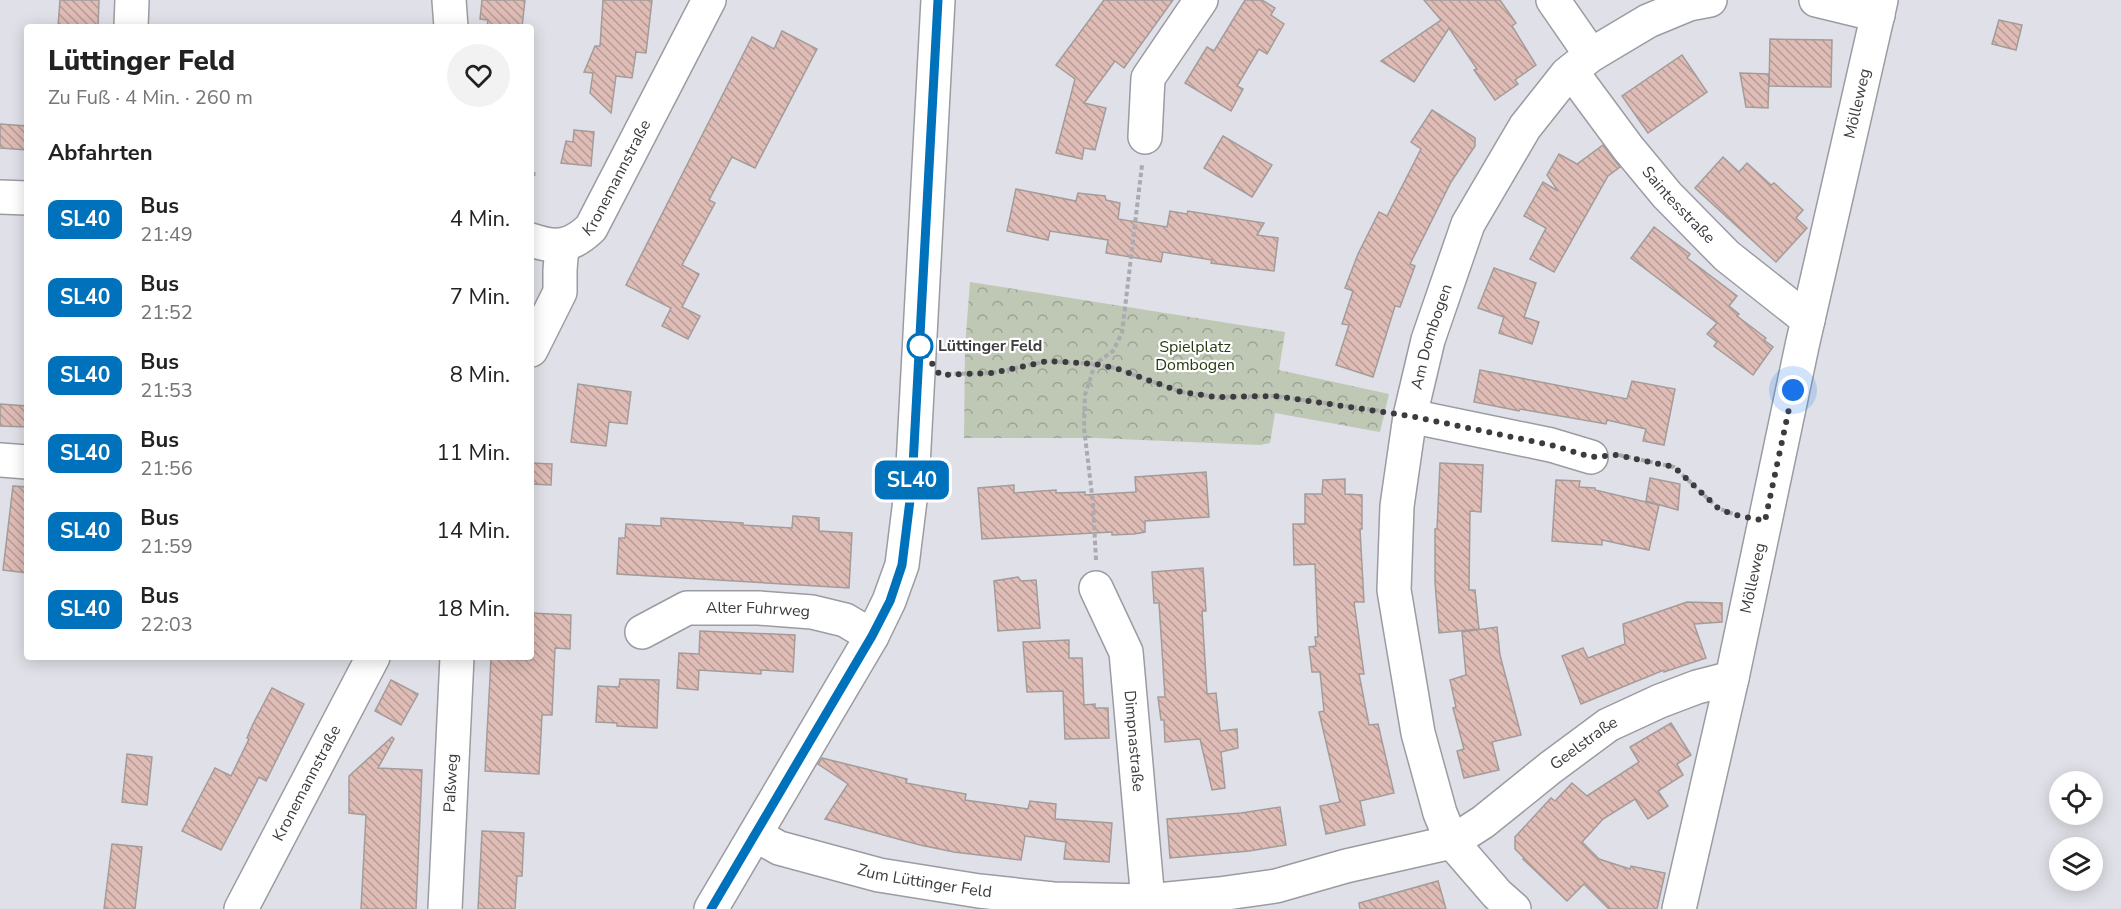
<!DOCTYPE html>
<html lang="de">
<head>
<meta charset="utf-8">
<style>
	:root { --surface:#fff; --page:#f2f2f2; --text:#222; --muted:#767676 }
	body { margin:0; font-family:"Nunito Sans",sans-serif; background:var(--page); color:var(--text); height:100vh; display:flex; flex-direction:column; font-size:22px; white-space:nowrap }
	* { box-sizing:border-box; margin:0 }
	p { font-size:20px; color:var(--muted) }
	.icon { flex:none; width:33px; height:33px; fill:none; stroke:currentColor; stroke-width:2; stroke-linecap:round; stroke-linejoin:round }
	.map { position:relative; flex:1; overflow:hidden }
	.panel { position:absolute; left:24px; top:24px; width:510px; height:636px; display:flex; flex-direction:column; background:var(--surface); border-radius:6px; box-shadow:0 3px 15px #0003 }
	.panel>* { flex:none }
	.badge { padding:0 12px; border-radius:9px; font-size:21px; line-height:39px }
	.buttons { position:absolute; left:2049px; top:771px; display:grid; gap:12px }
	.buttons a { display:grid; place-items:center; width:54px; height:54px; border-radius:50%; background:var(--surface); box-shadow:0 3px 15px #0003; font-size:30px }
	.you { position:absolute; width:30px; height:30px; margin:-15px; border:4px solid #fff; border-radius:50%; background:#1a73e8; box-shadow:0 0 0 9px #1a73e833 }
	.map>.badge { position:absolute; translate:-50% -50%; box-shadow:0 0 0 3px #fff }
	h2 { padding:0 24px; font-size:22px; line-height:54px }
	.round { display:grid; place-items:center; flex:none; width:63px; height:63px; border-radius:32px; background:var(--page) }
	.overview { display:flex; align-items:center; justify-content:space-between; height:102px; padding:0 24px }
	h1 { font-size:28px; font-weight:800; line-height:45px }
	ul { padding:0; list-style:none }
	li { display:flex; align-items:center; gap:18px; height:78px; padding:0 24px }
	li div { flex:1 }
	li b { display:block; font-size:22px }
	li em { font-style:normal }
	li .badge { min-width:66px; font-weight:700; text-align:center }
	.map>svg:first-child { display:block }
	.park { fill:url(#park-crowns) }
	.building { fill:url(#building-back-hatch); stroke:#a39c9a; stroke-width:1.5 }
	.lines { fill:none; stroke-linecap:round; stroke-linejoin:round }
	.minor-casing { stroke:#9a9ca2; stroke-width:36 }
	.path { stroke:#aaaab0; stroke-width:4; stroke-dasharray:4.5 3; stroke-linecap:butt }
	.minor { stroke:#fff; stroke-width:33 }
	.line-casing { stroke:#fff; stroke-width:14 }
	.line { stroke:#0072bc; stroke-width:9 }
	.walk { stroke:#3c3c3f; stroke-width:6; stroke-dasharray:0 10.8 }
	.stop-dot { fill:#fff; stroke:#0072bc; stroke-width:3 }
	.labels { text-anchor:middle; dominant-baseline:central; stroke-width:4.5; stroke-linejoin:round; paint-order:stroke }
	.street-label { font-size:16px; fill:#3c3c3f; stroke:#fff }
	.stop-label { font-size:16px; font-weight:bold; fill:#3c3c3f; stroke:#fff; text-anchor:start }
	.park-label { font-size:16px; fill:#273b0f; stroke:#fff }
</style>
</head>
<body>
<div class="map">
<svg width="2121" height="909" viewBox="0 0 2121 909">
	<defs>
		<pattern id="park-crowns" width="20" height="18" patternUnits="userSpaceOnUse" patternTransform="scale(1.5)"><rect width="20" height="18" fill="#bec8b5"/><path d="M2 6a3 3 0 1 1 6 0M12 15a3 3 0 1 1 6 0" fill="none" stroke="#9ca495"/></pattern>
		<pattern id="building-back-hatch" width="6" height="6" patternUnits="userSpaceOnUse" patternTransform="scale(1.5)"><rect width="6" height="6" fill="#dfbcb5"/><path d="M-1 5l2 2M0 0l6 6M5-1l2 2" fill="none" stroke="#b69a95"/></pattern>
	</defs>
	<rect width="100%" height="100%" fill="#e0e1e8"/>
	<!-- park -->
	<path class="park" d="M970 282 1285 332 1279 370 1389 394 1380 432 1275 413 1270 443 1260 445 1095 438H964L965 347Z"/>
	<!-- building -->
	<g class="building">
		<path d="M60 0H99L98 27H58Z"/>
		<path d="M482 0H525L522 27H487L488 20 480 19Z"/>
		<path d="M603 0H652L646 53 636 52 632 78 616 76 611 113 590 93 593 73 584 72 595 46H600Z"/>
		<path d="M1104 0H1173L1124 68 1115 61 1084 103 1106 108 1095 150 1084 148 1082 159 1056 153 1075 79 1056 65Z"/>
		<path d="M1245 0H1262L1275 8 1271 15 1284 24 1267 54 1259 49 1237 86 1243 89 1231 111 1185 83 1207 47 1214 51Z"/>
		<path d="M1424 0H1500L1516 23 1512 26 1536 65 1515 80 1518 84 1495 100 1474 70 1477 69 1449 28 1414 82 1381 61 1441 20Z"/>
		<path d="M1999 20 2022 25 2016 50 1992 44Z"/>
		<path d="M782 31 817 49 755 168 732 157 709 200 715 203 682 265 699 274 682 307 700 316 688 339 662 326 671 308 626 285 752 37 774 49Z"/>
		<path d="M1770 39 1832 40 1831 87 1769 86Z"/>
		<path d="M1682 55 1707 92 1648 133 1622 96Z"/>
		<path d="M1740 73 1769 74 1768 108 1746 107Z"/>
		<path d="M1432 110 1475 138V146L1451 182 1410 264 1415 266 1400 307 1395 306 1373 377 1336 365 1349 325 1342 324 1353 291 1345 288 1358 254 1379 212 1387 216 1421 149 1411 142Z"/>
		<path d="M0 124 27 126V150L0 148Z"/>
		<path d="M574 130 594 132 591 166 561 163 566 141 573 142Z"/>
		<path d="M1223 136 1272 165 1252 197 1204 168Z"/>
		<path d="M1603 145 1620 167 1608 176 1554 272 1530 259 1546 228 1524 216 1543 182 1558 191 1547 175 1559 154 1577 164Z"/>
		<path d="M1723 157 1739 172 1747 163 1771 185 1774 183 1803 210 1796 218 1807 228 1776 262 1695 188Z"/>
		<path d="M1016 189 1076 201 1078 193 1105 196 1106 200 1120 203 1118 219 1167 227 1170 211 1187 214 1188 211 1264 223 1257 235 1278 238 1274 271 1211 263 1212 260 1163 252 1161 262 1106 253 1108 240 1050 231 1048 240 1007 231Z"/>
		<path d="M1654 227 1690 254 1687 258 1737 296 1729 306 1739 314 1737 316 1766 338 1764 340 1773 347 1753 375 1714 346 1717 342 1707 334 1717 323 1631 258Z"/>
		<path d="M1494 268 1536 283 1524 317 1539 322 1532 344 1499 333 1504 317 1478 308Z"/>
		<path d="M1480 370 1627 399 1632 381 1675 389 1664 445 1643 441 1646 429 1607 420 1606 424 1520 409 1519 411 1474 402Z"/>
		<path d="M578 384 631 392 627 424 609 422 606 446 571 442Z"/>
		<path d="M0 404 27 406V427L0 426Z"/>
		<path d="M531 463 552 464 551 485 531 484Z"/>
		<path d="M1440 463 1483 465 1481 512 1470 511 1469 590H1475L1479 629 1439 633 1435 582V529H1437Z"/>
		<path d="M1206 472 1209 517 1145 521V532L1134 534 1112 535V532L982 539 978 488 1014 485V493L1056 490V493L1085 492V495L1136 492 1135 477Z"/>
		<path d="M1650 478 1680 484 1678 510 1646 501Z"/>
		<path d="M1345 479V494L1362 495V529H1360L1364 602H1354L1364 674H1359L1369 725 1378 724 1394 793 1360 801 1365 825 1326 834 1320 806 1340 802 1319 712 1324 711 1320 672H1312L1309 647 1316 646 1315 637H1318L1315 564 1294 565 1293 524H1305V494H1322L1323 480Z"/>
		<path d="M1556 480 1580 481 1579 487 1595 488V490L1659 505 1649 550 1602 540V545L1552 541Z"/>
		<path d="M13 486 27 487V573L3 570Z"/>
		<path d="M793 516 819 518V531L852 533 849 588 617 574 619 538H625L626 524 661 526V518L743 523V525L792 528Z"/>
		<path d="M1203 568 1206 611H1202L1207 694 1216 693 1220 731 1237 729 1238 748 1221 752 1225 788 1212 790 1200 739 1165 742 1164 720H1161L1158 697H1165L1159 603H1154L1152 572Z"/>
		<path d="M1018 577 1021 581 1036 580 1040 628 998 631 994 581Z"/>
		<path d="M1687 602 1722 603V622L1694 624 1706 658 1664 672V670L1581 704 1562 656 1583 648 1588 658 1625 644 1623 624Z"/>
		<path d="M531 613 571 615 570 649 555 648 552 715H542L539 774 485 771 491 659 531 660Z"/>
		<path d="M1497 627 1500 655 1521 735 1492 742 1499 770 1464 778 1457 751 1464 749 1453 708 1456 707 1450 680 1466 675 1462 632Z"/>
		<path d="M700 631 795 635 793 672 761 670V674L699 670 698 690 677 688 679 653 699 654Z"/>
		<path d="M1069 640V658H1082L1084 705 1095 704V708H1108L1109 738 1065 739 1063 691 1027 692 1023 642Z"/>
		<path d="M620 679 659 680 657 728 617 726V723L596 722 598 686 619 687Z"/>
		<path d="M391 680 418 694 401 725 375 711Z"/>
		<path d="M272 688 304 704 266 781 259 777 221 850 182 831 215 768 231 776 249 739 247 738 253 724Z"/>
		<path d="M1671 723 1691 755 1677 764 1683 775 1658 791 1668 806 1648 819 1635 799 1603 819 1582 842 1599 859 1630 869 1631 866 1665 873 1657 909H1609L1584 884 1567 901 1523 859 1524 858 1515 849V837L1551 798 1555 801 1572 783 1587 796 1639 762 1630 747Z"/>
		<path d="M392 737 394 739 378 768 422 770 416 909H361L366 815 349 813V776Z"/>
		<path d="M127 754 152 757 147 805 122 802Z"/>
		<path d="M822 758 907 779 906 783 966 794 965 800 1028 809 1030 801 1056 804 1055 819 1112 823 1109 862 1064 859 1066 842 1025 836 1021 860 954 852 920 845 825 819 848 784 818 764Z"/>
		<path d="M1280 807 1286 845 1249 851 1170 858 1167 819 1241 813Z"/>
		<path d="M482 831 524 833 522 876H517L515 909H478Z"/>
		<path d="M112 844 142 847 135 909H104Z"/>
		<path d="M1438 881 1446 909H1360L1359 903Z"/>
	</g>
	<g class="lines">
		<!-- minor casing -->
		<g class="minor-casing">
			<g id="minor">
				<path d="M449 0 451 27"/>
				<path d="M1553 0 1591 55"/>
				<path d="M1816 0 1878 15"/>
				<path d="M131 27 132 0"/>
				<path id="s1" d="M1571 71 1628 148 1667 195 1727 256 1808 320"/>
				<path d="M1145 137 1148 78 1201 0"/>
				<path d="M0 197 27 198"/>
				<path id="s2" d="M531 240C557 249 571 247 591 228L709 0"/>
				<path d="M531 350 560 292V270L562 246"/>
				<path d="M1410 416 1551 445 1591 457"/>
				<path d="M0 460 27 462"/>
				<path id="s3" d="M1096 588 1126 652 1148 901"/>
				<path id="s4" d="M642 632 687 608H759L812 612 845 620 872 636"/>
				<path id="s5" d="M756 835 779 848 879 875 979 891 1053 899 1148 901 1219 894 1276 886 1346 866 1452 842 1483 822 1550 768 1608 725 1660 701 1697 687 1732 678"/>
				<path id="s6" d="M241 909 373 657"/>
				<path id="s7" d="M445 909 457 657"/>
				<path d="M711 909 872 636 889 601 902 565 912 484 938 0"/>
				<path id="s8" d="M1514 909 1497 894 1452 842 1440 813 1418 733 1394 590 1397 506 1410 416 1428 340 1468 224 1525 127 1567 74 1591 55 1648 21 1689 4 1710 0"/>
				<path id="s9" d="M1679 909 1732 678 1802 346 1881 0"/>
			</g>
		</g>
		<!-- path -->
		<g class="path">
			<path d="M531 174H538"/>
			<path d="M947 374 992 373 1048 361 1095 364 1115 368 1181 392 1216 397 1275 396 1382 411"/>
			<path d="M1619 455 1674 467 1718 508 1736 515"/>
			<path d="M1096 560 1093 503 1084 428 1085 395 1095 364 1113 351 1122 333 1142 165"/>
		</g>
		<!-- minor -->
		<use href="#minor" class="minor"/>
	</g>
	<g class="lines">
		<!-- line casing -->
		<g class="line-casing">
			<path id="line" d="M711 909 872 636 890 601 902 565 912 484 938 0"/>
		</g>
		<!-- line -->
		<use href="#line" class="line"/>
		<!-- walk -->
		<path class="walk" d="M920 346 940 375 992 373 1048 361 1095 364 1115 368 1181 392 1216 397 1275 396 1410 416 1551 445 1591 457 1617 455 1674 467 1718 508 1732 514 1765 521 1793 390"/>
	</g>
	<!-- markers -->
	<circle class="stop-dot" cx="920" cy="346" r="12"/>
	<g class="labels">
		<!-- street labels -->
		<g class="street-label">
			<text stroke="none"><textPath href="#s9" startOffset="825">Mölleweg</textPath></text>
			<text stroke="none"><textPath href="#s2" startOffset="122">Kronemannstraße</textPath></text>
			<text stroke="none"><textPath href="#s1" startOffset="172">Saintesstraße</textPath></text>
			<text stroke="none"><textPath href="#s8" startOffset="608">Am Dombogen</textPath></text>
			<text stroke="none"><textPath href="#s9" startOffset="339">Mölleweg</textPath></text>
			<text stroke="none"><textPath href="#s4" startOffset="122">Alter Fuhrweg</textPath></text>
			<text stroke="none"><textPath href="#s3" startOffset="160">Dimpnastraße</textPath></text>
			<text stroke="none"><textPath href="#s5" startOffset="876">Geelstraße</textPath></text>
			<text stroke="none"><textPath href="#s6" startOffset="142">Kronemannstraße</textPath></text>
			<text stroke="none"><textPath href="#s7" startOffset="126">Paßweg</textPath></text>
			<text stroke="none"><textPath href="#s5" startOffset="176">Zum Lüttinger Feld</textPath></text>
		</g>
		<!-- stop labels -->
		<g class="stop-label">
			<text x="938" y="346">Lüttinger Feld</text>
		</g>
		<!-- park labels -->
		<g class="park-label">
			<text x="1195" y="347">Spielplatz<tspan x="1195" dy="18">Dombogen</tspan></text>
		</g>
	</g>
</svg>
<div class="buttons">
<a><svg class="icon" aria-label="locate" viewBox="0 0 24 24"><circle cx="12" cy="12" r="6"/><path d="M12 2v4M12 18v4M2 12h4M18 12h4"/></svg></a>
<a><svg class="icon" aria-label="layers" viewBox="0 0 24 24"><path d="M12 4l9 5-9 5-9-5zM3 14l9 5 9-5"/></svg></a>
</div>
<div class="you" style="left:1793px;top:390px"></div>
<b class="badge" style="left:912px;top:480px;background:#0072bc;color:#fff">SL40</b>
<section class="panel">
<div class="overview"><div><h1>Lüttinger Feld</h1><p>Zu Fuß · 4 Min. · 260 m</p></div><a class="round"><svg class="icon" aria-label="heart" viewBox="0 0 24 24"><path d="M12 20l-8-8c-3-5 5-10 8-4 3-6 11-1 8 4z"/></svg></a></div>
<h2>Abfahrten</h2>
<ul>
<li><span class="badge" style="background:#0072bc;color:#fff">SL40</span><div><b>Bus</b><p>21:49</p></div><em>4 Min.</em></li>
<li><span class="badge" style="background:#0072bc;color:#fff">SL40</span><div><b>Bus</b><p>21:52</p></div><em>7 Min.</em></li>
<li><span class="badge" style="background:#0072bc;color:#fff">SL40</span><div><b>Bus</b><p>21:53</p></div><em>8 Min.</em></li>
<li><span class="badge" style="background:#0072bc;color:#fff">SL40</span><div><b>Bus</b><p>21:56</p></div><em>11 Min.</em></li>
<li><span class="badge" style="background:#0072bc;color:#fff">SL40</span><div><b>Bus</b><p>21:59</p></div><em>14 Min.</em></li>
<li><span class="badge" style="background:#0072bc;color:#fff">SL40</span><div><b>Bus</b><p>22:03</p></div><em>18 Min.</em></li>
</ul>
</section>
</div>
</body>
</html>
